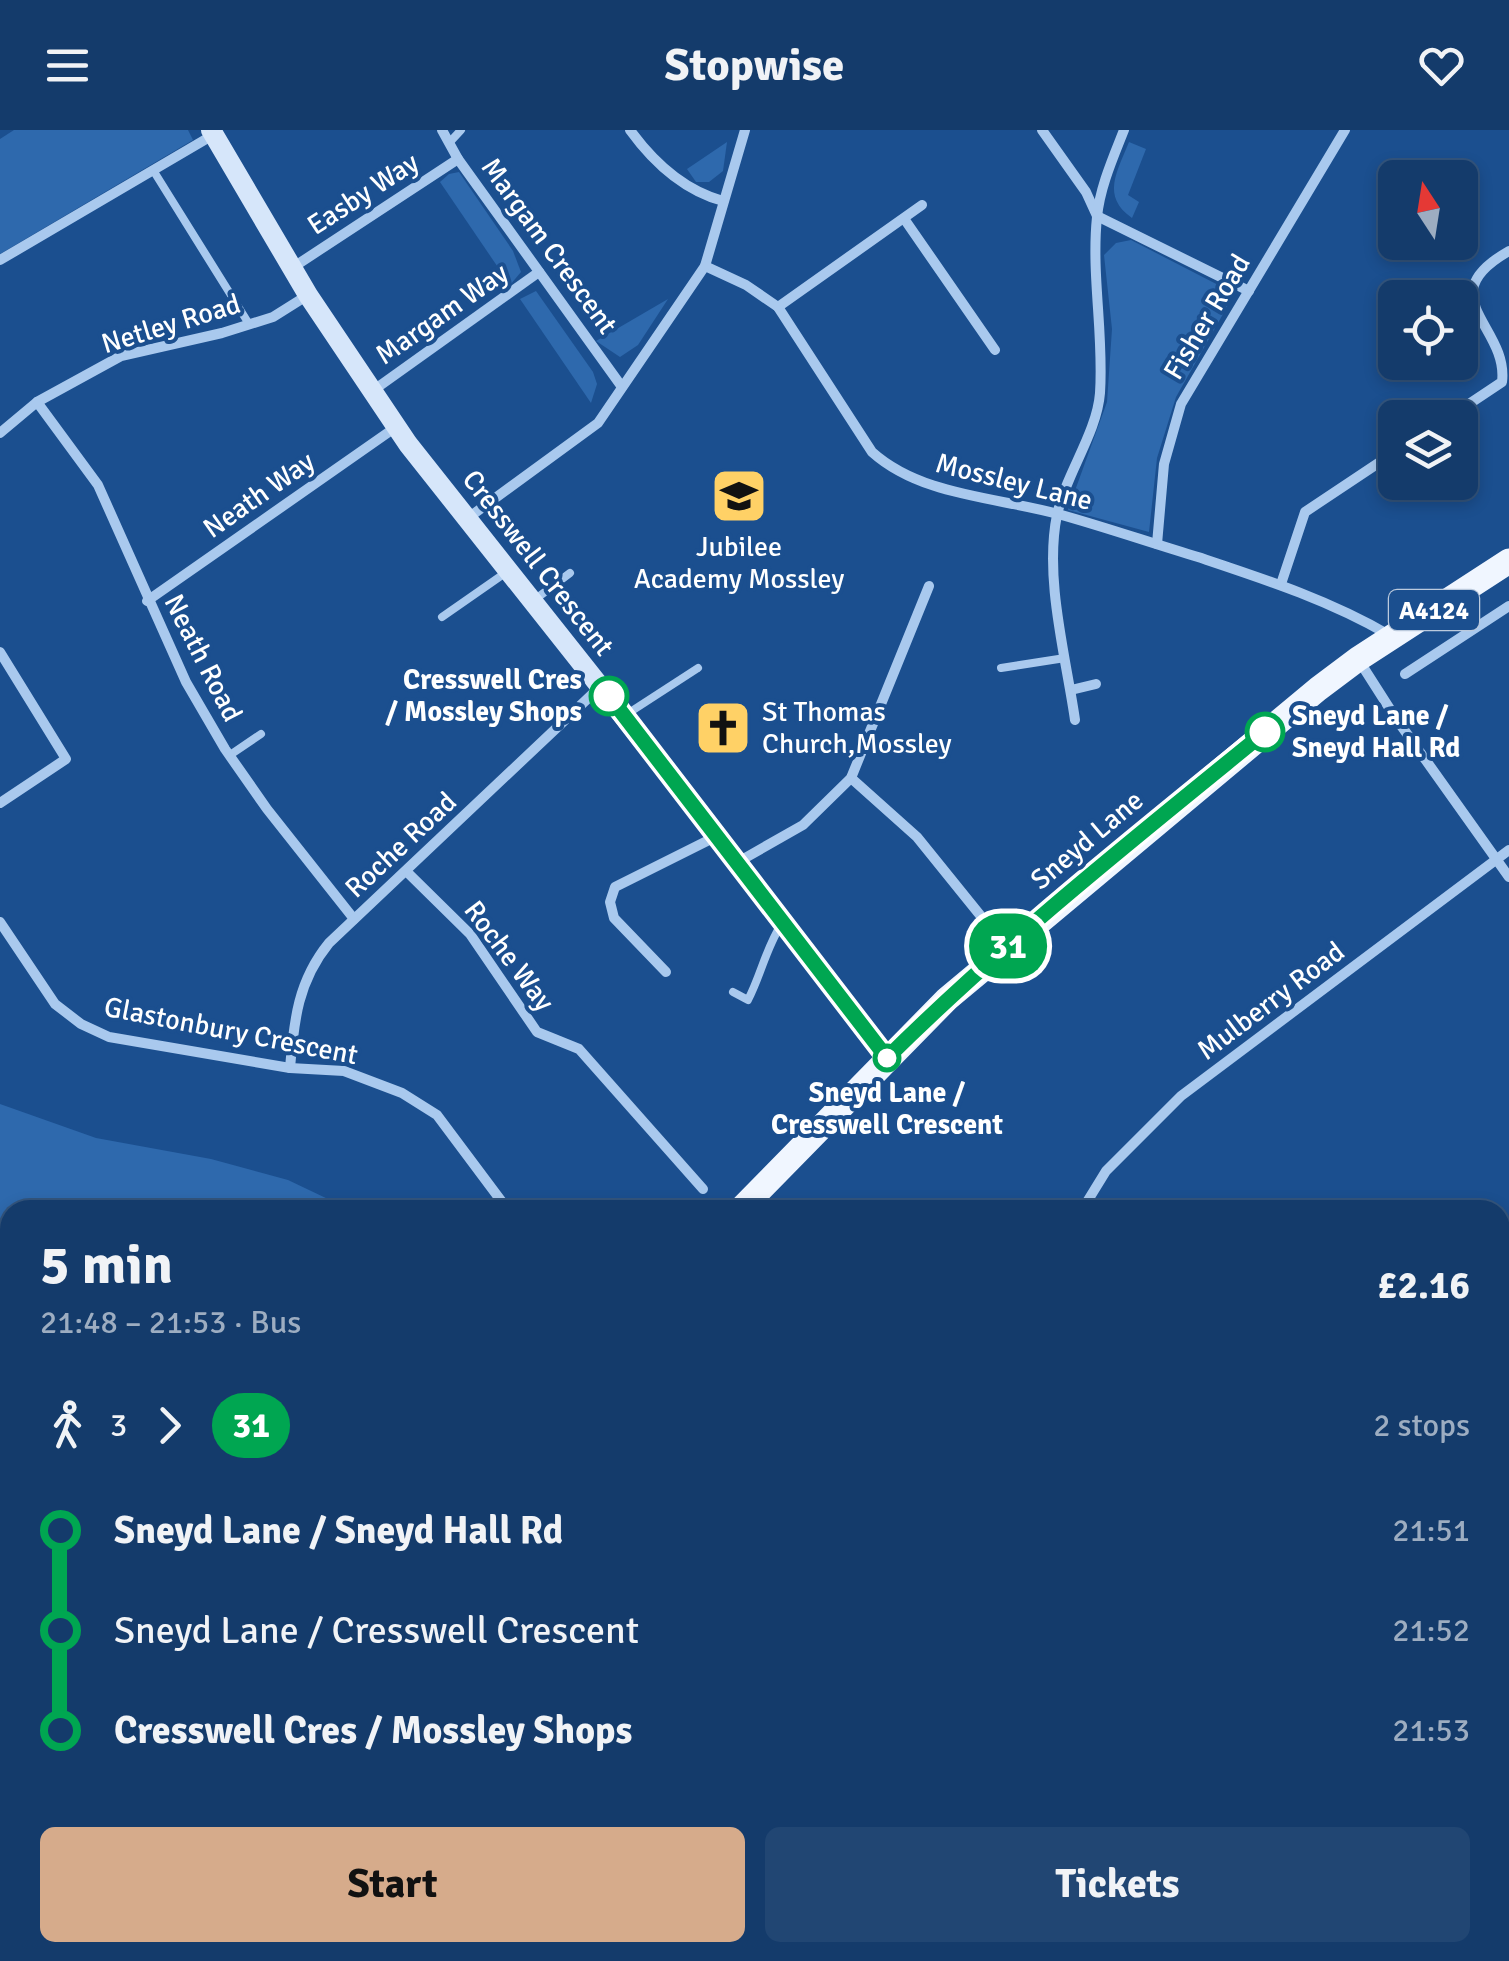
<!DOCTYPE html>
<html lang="en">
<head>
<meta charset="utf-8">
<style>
	:root { --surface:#143b6b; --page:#214673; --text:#f1f3f6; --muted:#9dadc1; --line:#33557e; --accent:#d6ab8b }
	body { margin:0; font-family:Signika,sans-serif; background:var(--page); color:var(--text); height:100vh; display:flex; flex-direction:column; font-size:38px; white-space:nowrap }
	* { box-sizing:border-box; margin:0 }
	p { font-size:32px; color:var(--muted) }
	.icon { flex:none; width:55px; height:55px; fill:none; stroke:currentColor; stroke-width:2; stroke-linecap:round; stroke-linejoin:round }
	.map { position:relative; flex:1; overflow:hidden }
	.details { position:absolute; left:0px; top:1070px; width:1510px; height:762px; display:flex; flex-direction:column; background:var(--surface); border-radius:30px 30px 0 0; box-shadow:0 5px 15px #0003,0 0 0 2px var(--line) }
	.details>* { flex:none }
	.badge { padding:0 20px; border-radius:32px; font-size:35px; line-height:65px }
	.needle { width:65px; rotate:348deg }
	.controls { position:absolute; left:1378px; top:30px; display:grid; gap:20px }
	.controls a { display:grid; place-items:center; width:100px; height:100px; border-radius:15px; background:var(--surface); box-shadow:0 5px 15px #0003,0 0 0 2px var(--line); font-size:50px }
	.map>.badge { position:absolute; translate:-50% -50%; box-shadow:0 0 0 5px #fff }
	.legs { display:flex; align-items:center; gap:15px; height:110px; padding:0 40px; font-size:32px }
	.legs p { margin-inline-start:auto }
	.head { display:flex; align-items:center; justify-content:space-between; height:170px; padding:0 40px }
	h1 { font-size:55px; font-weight:800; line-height:75px }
	.primary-button { display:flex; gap:20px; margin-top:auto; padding:20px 40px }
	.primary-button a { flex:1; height:115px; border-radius:15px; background:var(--accent); color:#111; font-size:40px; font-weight:800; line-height:115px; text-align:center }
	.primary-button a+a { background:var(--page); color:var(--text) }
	ul { padding:0 40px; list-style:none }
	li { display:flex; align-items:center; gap:35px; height:100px; font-size:38px }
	li i { display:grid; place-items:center; width:15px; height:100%; margin:0 12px; background:currentColor }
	li i::after { content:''; width:25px; height:25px; margin:-12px; border:8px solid; border-radius:50%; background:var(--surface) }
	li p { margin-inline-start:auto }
	li:first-child i { background:linear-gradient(#0000 50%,currentColor 0) }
	li:last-child i { background:linear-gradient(currentColor 50%,#0000 0) }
	header { display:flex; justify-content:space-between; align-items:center; height:130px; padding:0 40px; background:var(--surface); font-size:45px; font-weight:800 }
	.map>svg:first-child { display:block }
	.green { fill:#2e69ad }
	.water { fill:#3c6290; stroke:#9cc4f0; stroke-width:2.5 }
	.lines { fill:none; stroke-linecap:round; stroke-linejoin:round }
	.lane { stroke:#a9c9ee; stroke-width:8 }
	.street { stroke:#a9c9ee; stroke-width:10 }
	.secondary { stroke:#d6e6fa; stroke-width:20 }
	.primary { stroke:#f0f6ff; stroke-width:25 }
	.line-1-casing { stroke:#fff; stroke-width:22 }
	.line-1 { stroke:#00a651; stroke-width:15 }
	.stop-1-dot { fill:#fff; stroke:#00a651; stroke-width:5 }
	.labels { text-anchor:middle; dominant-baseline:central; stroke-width:8; stroke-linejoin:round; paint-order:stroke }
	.shield { fill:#1b4f8f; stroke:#bbcadd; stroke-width:2.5 }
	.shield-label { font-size:25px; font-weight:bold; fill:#fff }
	.street-label { font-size:28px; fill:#fff; stroke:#1b4f8f }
	.poi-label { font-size:28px; fill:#fff; stroke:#1b4f8f }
	.stop-label { font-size:28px; font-weight:bold; fill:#fff; stroke:#1b4f8f; text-anchor:end }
</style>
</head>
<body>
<header><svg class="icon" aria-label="menu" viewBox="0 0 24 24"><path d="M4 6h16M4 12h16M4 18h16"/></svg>Stopwise<svg class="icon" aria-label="heart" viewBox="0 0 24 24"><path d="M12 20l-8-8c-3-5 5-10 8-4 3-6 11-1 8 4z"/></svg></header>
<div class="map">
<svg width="1509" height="1831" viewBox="0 0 1509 1831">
	<rect width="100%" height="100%" fill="#1b4f8f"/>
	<!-- green -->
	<g class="green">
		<path d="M14 0H188L193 10 0 124V9Z"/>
		<path d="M727 12 723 41 709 52H696L687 39Z"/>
		<path d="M1129 12 1146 19 1128 65 1139 72 1132 88C1101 66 1117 42 1129 12Z"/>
		<path d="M459 42 513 121 521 142 510 155 440 52 449 44Z"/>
		<path d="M1131 110 1224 158 1228 166 1227 177 1176 267 1157 328 1149 402 1068 380 1107 272 1112 199 1104 125 1116 113Z"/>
		<path d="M536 161 593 242 597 254 591 273 520 169Z"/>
		<path d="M668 169 638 215 620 227 596 211Z"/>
		<path d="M0 974 96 1008 211 1029 288 1050 351 1080H10V1580L0 1568Z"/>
		<path d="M1509 1444V1521L1500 1526V1451Z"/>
		<path d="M676 1822 680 1831H154L146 1823Z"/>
	</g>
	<!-- water -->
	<path class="water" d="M346 1823H454L442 1831H351Z"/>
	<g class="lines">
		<!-- lane -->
		<g class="lane">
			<path d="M449 13 461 0"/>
			<path d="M153 40 249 194"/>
			<path d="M533 471 570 443"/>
			<path d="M442 487 508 441"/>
			<path d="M1001 538 1065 528"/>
			<path d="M624 586 698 538"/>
			<path d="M230 625 261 604"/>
			<path d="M733 862 748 870C761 845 766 818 781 795"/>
			<path d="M0 1776 2 1778"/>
			<path d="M212 1822 219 1831"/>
			<path d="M894 1822 899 1831"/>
			<path d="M1286 1822 1290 1831"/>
		</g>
		<!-- street -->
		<g class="street">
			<path d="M442 0 458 29 622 257"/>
			<path d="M630 0C654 33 683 60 723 71"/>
			<path d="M1042 0 1086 62 1097 86 1249 161"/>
			<path d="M905 90 995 220"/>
			<path d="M0 130 213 5"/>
			<path d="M705 136 746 155 778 177 872 322C921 366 996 367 1058 384 1105 397 1151 413 1198 427 1264 449 1329 470 1389 505"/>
			<path d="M292 138 458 29"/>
			<path d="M778 177 922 75"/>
			<path d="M371 262 539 142"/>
			<path d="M37 272 98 355 186 552 225 619 267 679 354 789"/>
			<path d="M1448 288 1502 252C1509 196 1428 167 1509 121"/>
			<path d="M0 303 37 272 121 226 222 203 273 187 308 165"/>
			<path d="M468 388 598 293 705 136 745 0"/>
			<path d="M1157 414 1164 334 1181 274 1345 0"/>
			<path d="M1281 454 1305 382 1395 322"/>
			<path d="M147 471 396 297"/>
			<path d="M0 522 66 629 0 673"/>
			<path d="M1358 529 1395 587 1509 747"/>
			<path d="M1405 544 1509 476"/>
			<path d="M1071 560 1096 554"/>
			<path d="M1075 590C1066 527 1044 448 1057 385 1065 346 1097 303 1100 263 1104 204 1091 145 1097 87 1100 57 1113 28 1124 0"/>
			<path d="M851 648 917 707 980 785"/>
			<path d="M738 732 803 695 851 648 929 456"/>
			<path d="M407 742 470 804 537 902 579 919 703 1059"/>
			<path d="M0 792 55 874 81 894 109 907 290 938 344 941 402 963 437 985 508 1080"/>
			<path d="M666 842 614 788 610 772 615 757 715 707"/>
			<path d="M290 938C294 890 298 851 329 813L601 556"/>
			<path d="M1082 1080 1106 1041 1181 966 1509 720"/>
			<path d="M1500 1160 1509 1153"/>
			<path d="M1500 1381 1509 1394"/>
			<path d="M1500 1441 1509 1435"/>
			<path d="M1500 1539 1509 1533"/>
			<path d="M0 1602 10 1615"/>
			<path d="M1500 1785 1509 1780"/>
			<path d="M1358 1822 1362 1831"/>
			<path d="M1422 1831 1437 1822"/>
		</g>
		<!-- secondary -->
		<path class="secondary" d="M211 0 308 165 408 314 667 641 887 928"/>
		<!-- primary -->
		<g class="primary">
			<path d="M740 1080 947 869 1318 559 1358 529 1509 431"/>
			<path d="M0 1705 10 1694"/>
		</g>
	</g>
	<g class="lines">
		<!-- line-1 casing -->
		<g class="line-1-casing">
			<path id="line-1" d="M609 566 887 928C1005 811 1136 707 1265 602"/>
		</g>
		<!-- line-1 -->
		<use href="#line-1" class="line-1"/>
	</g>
	<!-- icons -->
	<defs>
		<g id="school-square" transform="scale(2.875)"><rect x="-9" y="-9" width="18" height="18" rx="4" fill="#ffd166" stroke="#1b4f8f"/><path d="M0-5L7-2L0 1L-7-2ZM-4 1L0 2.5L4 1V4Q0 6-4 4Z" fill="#111"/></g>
		<g id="church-square" transform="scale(2.875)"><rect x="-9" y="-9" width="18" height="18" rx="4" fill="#ffd166" stroke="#1b4f8f"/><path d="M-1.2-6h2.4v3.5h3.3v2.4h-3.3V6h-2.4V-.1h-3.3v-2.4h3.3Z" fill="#111"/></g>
	</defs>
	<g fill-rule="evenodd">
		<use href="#school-square" x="739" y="366"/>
		<use href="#church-square" x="723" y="598"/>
	</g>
	<!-- markers -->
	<g class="stop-1-dot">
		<circle cx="609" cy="566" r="18"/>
		<circle cx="1265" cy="602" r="18"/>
		<circle cx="887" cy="928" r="12"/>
	</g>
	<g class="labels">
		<!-- shield labels -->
		<rect class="shield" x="1389" y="460" width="90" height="40" rx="8"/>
		<g class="shield-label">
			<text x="1434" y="480">A4124</text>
		</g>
		<!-- street labels -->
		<g class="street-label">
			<text transform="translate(363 64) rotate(-33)">Easby Way</text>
			<text transform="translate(549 116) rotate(54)">Margam Crescent</text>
			<text transform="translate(442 184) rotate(-35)">Margam Way</text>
			<text transform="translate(1207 187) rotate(-59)">Fisher Road</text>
			<text transform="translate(171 194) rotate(-17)">Netley Road</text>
			<text transform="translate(1014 352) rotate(14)">Mossley Lane</text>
			<text transform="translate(259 365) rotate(-35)">Neath Way</text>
			<text transform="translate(538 433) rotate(52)">Cresswell Crescent</text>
			<text transform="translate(203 528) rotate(63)">Neath Road</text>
			<text transform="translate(1087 710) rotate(-40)">Sneyd Lane</text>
			<text transform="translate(401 715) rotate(-43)">Roche Road</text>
			<text transform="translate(509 826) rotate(53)">Roche Way</text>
			<text transform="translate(1271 871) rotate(-37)">Mulberry Road</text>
			<text transform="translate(231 901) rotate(11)">Glastonbury Crescent</text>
		</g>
		<!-- poi labels -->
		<g class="poi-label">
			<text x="739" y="417">Jubilee<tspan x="739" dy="32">Academy Mossley</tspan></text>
			<text x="762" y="582" text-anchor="start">St Thomas<tspan x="762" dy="32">Church,Mossley</tspan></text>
		</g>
		<!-- stop labels -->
		<g class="stop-label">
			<text x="582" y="550">Cresswell Cres<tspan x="582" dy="32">/ Mossley Shops</tspan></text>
			<text x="1292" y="586" text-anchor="start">Sneyd Lane /<tspan x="1292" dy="32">Sneyd Hall Rd</tspan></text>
			<text x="887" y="963" text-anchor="middle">Sneyd Lane /<tspan x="887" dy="32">Cresswell Crescent</tspan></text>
		</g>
	</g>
</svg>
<div class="controls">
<a><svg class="needle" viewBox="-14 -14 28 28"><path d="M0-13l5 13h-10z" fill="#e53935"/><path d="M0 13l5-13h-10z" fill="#9dadc1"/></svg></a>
<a><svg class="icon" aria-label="locate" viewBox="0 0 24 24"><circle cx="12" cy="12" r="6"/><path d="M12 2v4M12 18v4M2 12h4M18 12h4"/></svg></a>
<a><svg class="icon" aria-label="layers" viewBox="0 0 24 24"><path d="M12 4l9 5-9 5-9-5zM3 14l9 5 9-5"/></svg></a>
</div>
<b class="badge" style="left:1008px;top:816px;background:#00a651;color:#fff">31</b>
<section class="details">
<div class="head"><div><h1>5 min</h1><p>21:48 – 21:53 · Bus</p></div><b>£2.16</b></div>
<div class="legs"><svg class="icon" aria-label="walk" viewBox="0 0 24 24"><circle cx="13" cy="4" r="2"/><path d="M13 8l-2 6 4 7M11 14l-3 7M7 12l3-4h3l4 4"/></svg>3<svg class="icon" aria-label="forward" viewBox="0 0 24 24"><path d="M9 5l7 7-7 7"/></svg><b class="badge" style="background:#00a651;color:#fff">31</b><p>2 stops</p></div>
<ul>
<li><i style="color:#00a651"></i><b>Sneyd Lane / Sneyd Hall Rd</b><p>21:51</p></li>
<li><i style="color:#00a651"></i><span>Sneyd Lane / Cresswell Crescent</span><p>21:52</p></li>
<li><i style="color:#00a651"></i><b>Cresswell Cres / Mossley Shops</b><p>21:53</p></li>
</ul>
<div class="primary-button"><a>Start</a><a>Tickets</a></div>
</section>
</div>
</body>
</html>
